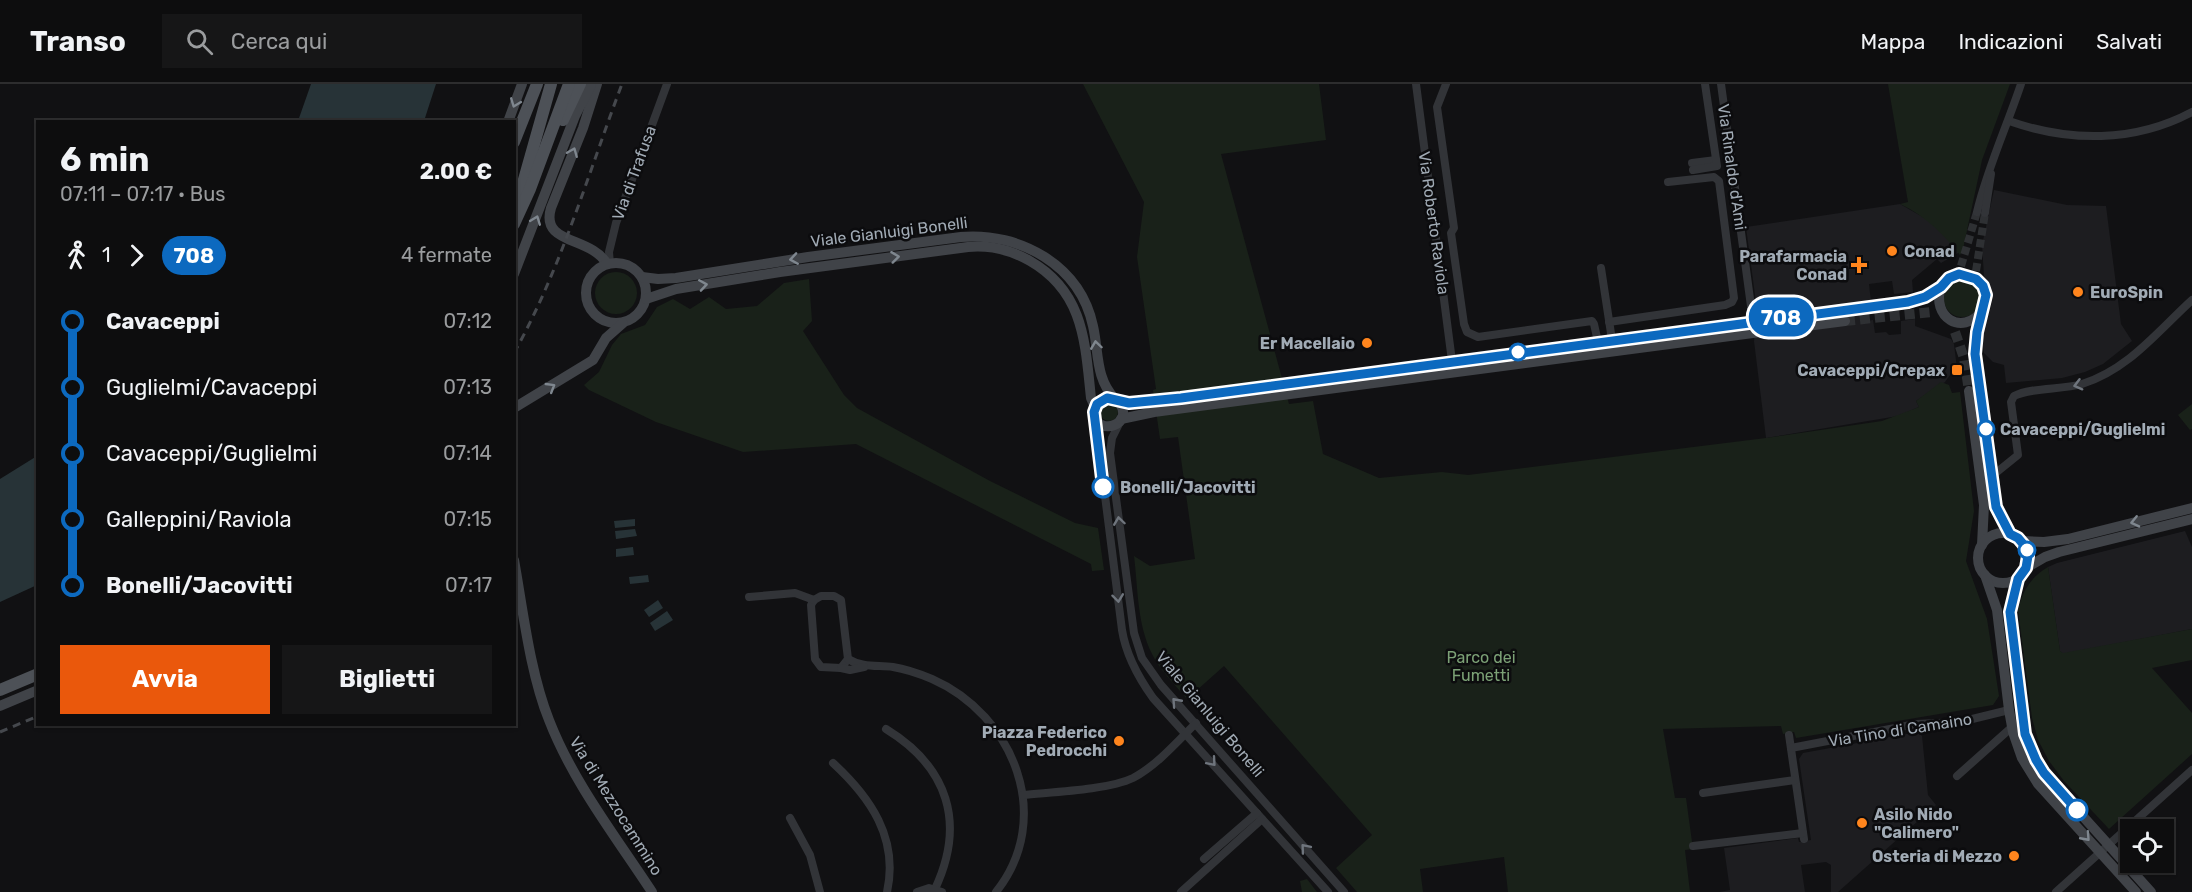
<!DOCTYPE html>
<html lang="it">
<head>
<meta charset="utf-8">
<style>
	:root { --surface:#0d0d0e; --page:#161617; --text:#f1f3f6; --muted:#9a9c9e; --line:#2d2d2e; --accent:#ea580c }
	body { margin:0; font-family:Rubik,sans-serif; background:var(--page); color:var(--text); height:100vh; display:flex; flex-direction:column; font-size:22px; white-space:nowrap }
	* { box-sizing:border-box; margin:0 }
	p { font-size:20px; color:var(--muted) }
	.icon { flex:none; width:33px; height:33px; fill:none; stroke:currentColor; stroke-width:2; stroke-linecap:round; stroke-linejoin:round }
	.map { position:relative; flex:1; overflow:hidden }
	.panel { position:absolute; left:36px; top:36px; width:480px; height:606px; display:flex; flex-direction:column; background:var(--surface); border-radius:0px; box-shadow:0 2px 4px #0004,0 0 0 2px var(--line) }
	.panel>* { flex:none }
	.badge { padding:0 12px; border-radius:20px; font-size:21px; line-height:39px }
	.fabs { position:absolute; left:2120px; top:735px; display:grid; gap:12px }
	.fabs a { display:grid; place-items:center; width:54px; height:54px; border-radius:0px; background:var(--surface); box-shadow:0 2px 4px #0004,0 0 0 2px var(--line); font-size:30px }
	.map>.badge { position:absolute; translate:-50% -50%; box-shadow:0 0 0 3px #fff }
	.legs { display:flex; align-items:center; gap:9px; height:66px; padding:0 24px; font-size:20px }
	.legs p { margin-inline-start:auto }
	.head { display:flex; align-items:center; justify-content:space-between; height:102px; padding:0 24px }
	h1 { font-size:33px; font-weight:700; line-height:45px }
	.primary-button { display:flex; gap:12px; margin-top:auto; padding:12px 24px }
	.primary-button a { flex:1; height:69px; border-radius:0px; background:var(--accent); color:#fff; font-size:24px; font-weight:700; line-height:69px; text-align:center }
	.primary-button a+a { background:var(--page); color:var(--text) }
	ul { padding:0 24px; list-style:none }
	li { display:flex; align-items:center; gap:21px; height:66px; font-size:22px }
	li i { display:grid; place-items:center; width:9px; height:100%; margin:0 8px; background:currentColor }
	li i::after { content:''; width:15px; height:15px; margin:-8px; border:4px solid; border-radius:50%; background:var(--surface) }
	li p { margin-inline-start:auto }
	li:first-child i { background:linear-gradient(#0000 50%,currentColor 0) }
	li:last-child i { background:linear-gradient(currentColor 50%,#0000 0) }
	header { display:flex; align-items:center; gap:36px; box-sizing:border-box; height:84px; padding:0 30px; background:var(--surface); border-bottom:2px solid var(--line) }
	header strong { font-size:28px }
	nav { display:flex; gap:33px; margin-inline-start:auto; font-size:21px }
	.search { width:420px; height:54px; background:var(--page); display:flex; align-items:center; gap:15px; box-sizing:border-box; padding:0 21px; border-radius:0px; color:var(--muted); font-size:22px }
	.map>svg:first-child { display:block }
	.built { fill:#1d1d20 }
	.green { fill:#192119 }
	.water { fill:#273337 }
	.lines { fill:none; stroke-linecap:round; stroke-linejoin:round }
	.street-tunnel { stroke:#2e3033; stroke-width:8; stroke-dasharray:8 4; stroke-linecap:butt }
	.secondary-tunnel { stroke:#2e3033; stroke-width:10; stroke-dasharray:10 5; stroke-linecap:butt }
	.street { stroke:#323438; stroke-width:8 }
	.secondary { stroke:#404348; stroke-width:10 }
	.primary { stroke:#4d5157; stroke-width:12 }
	.rail { stroke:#45484d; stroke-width:3; stroke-dasharray:8 6; stroke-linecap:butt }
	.oneway { stroke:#7f878f }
	.oneway2 { stroke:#6f757d }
	.line-1-casing { stroke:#fff; stroke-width:14 }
	.line-1 { stroke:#0c69bf; stroke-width:9 }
	.poi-dot { fill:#ff851d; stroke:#0c0c0e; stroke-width:2 }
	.stop-1-dot { fill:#fff; stroke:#0c69bf; stroke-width:3 }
	.labels { text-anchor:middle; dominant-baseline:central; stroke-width:5; stroke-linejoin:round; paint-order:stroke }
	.street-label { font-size:16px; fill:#a1abb5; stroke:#0c0c0e }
	.poi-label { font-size:16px; font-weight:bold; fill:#a1abb5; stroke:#0c0c0e; text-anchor:end }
	.stop-label { font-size:16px; font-weight:bold; fill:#a1abb5; stroke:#0c0c0e; text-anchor:start }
	.park-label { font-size:16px; fill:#7ca176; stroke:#0c0c0e }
</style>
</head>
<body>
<header>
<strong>Transo</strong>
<div class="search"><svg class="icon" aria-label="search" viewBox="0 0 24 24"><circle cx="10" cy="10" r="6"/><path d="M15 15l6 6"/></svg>Cerca qui</div>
<nav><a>Mappa</a><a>Indicazioni</a><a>Salvati</a></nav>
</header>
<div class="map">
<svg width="2192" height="808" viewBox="0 0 2192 808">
	<rect width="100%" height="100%" fill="#111113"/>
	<!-- built -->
	<g class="built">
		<path d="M1994 106 2067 121 2106 122 2121 240 2132 257 2103 280 2085 288 2062 294 2006 299 2004 281 1993 278 1984 269 1982 255 1986 243 1982 242 1988 234 1993 214 1990 202 1984 192 1982 161Z"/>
		<path d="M1900 120 1928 136 1942 148 1958 167V169L1941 179 1937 175 1912 196 1913 208 1894 210 1892 197 1869 200 1871 218 1863 219 1865 237 1873 236 1875 249 1886 248 1889 251 1901 250V237L1915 235V242L1951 255 1954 260 1957 285 1953 287 1945 298 1916 317 1919 323 1898 332 1766 354 1754 257 1757 226 1746 143Z"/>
		<path d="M2185 447 2192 463V545L2063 570 2060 567 2048 483 2057 479Z"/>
		<path d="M1917 648 1922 652 1928 711 1936 721 1838 808H1831V781L1826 778 1801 781 1805 808H1719L1730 806 1724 764 1798 754 1799 758 1811 756 1799 675 1803 669Z"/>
	</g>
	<!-- green -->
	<g class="green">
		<path d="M1083 0H1319L1326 56 1221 70 1289 320 1313 317 1323 370 1379 394 1442 388 1468 391 1766 354 1882 337 1919 323 1916 317 1941 298 1949 301 1952 309 1960 308 1974 427 1966 477 1987 535 1999 612 1993 621 1796 654 1794 648 1783 650 1781 642 1663 645 1675 714H1686L1693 765 1685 766 1690 808H1508L1504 773 1420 785 1423 808H1357L1336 784 1372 751 1224 582 1187 615C1175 601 1160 586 1152 570 1137 540 1138 504 1134 472L1150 482 1195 475 1178 353 1160 355 1153 306 1156 305 1137 173 1144 118Z"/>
		<path d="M1888 0H2010L1982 76 1963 165 1960 171C1944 151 1926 132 1900 120L1908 118Z"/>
		<circle cx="616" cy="209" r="21"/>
		<path d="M809 195 812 237 803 247 844 311 857 324 990 397 1075 439 1098 444 1104 486 1092 487 1091 480 856 360 743 368 656 338 589 306 584 301 599 288 612 261 621 250 645 241 657 223 673 215 690 225 709 213 726 225 757 222 784 199Z"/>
		<circle cx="1962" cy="215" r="18"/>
		<circle cx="1109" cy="328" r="9"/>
		<path d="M2192 320V345L2190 346 2178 331Z"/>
		<path d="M2048 483 2060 567 2063 569 2192 545V576L2152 584 2192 629V670L2109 745 2064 697 2049 677 2038 656 2032 634 2018 526C2023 506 2030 494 2048 483Z"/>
		<path d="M1307 795 1317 808H1302L1300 797Z"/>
	</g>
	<!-- water -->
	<g class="water">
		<path d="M311 0H436L424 37H298Z"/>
		<path d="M37 372V501L0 518V395Z"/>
		<path d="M635 435V442L615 444 614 437Z"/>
		<path d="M635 445 637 452 616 455 615 447Z"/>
		<path d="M633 463 634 471 616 473V465Z"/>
		<path d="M648 491 649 498 630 500 629 493Z"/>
		<path d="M658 516 663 524 649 533 644 526Z"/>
		<path d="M667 527 673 536 655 547 650 539Z"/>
	</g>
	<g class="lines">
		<!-- street-tunnel -->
		<g class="street-tunnel">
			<path d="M1961 182 1977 128"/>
			<path d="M1976 187 1985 129"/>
		</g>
		<!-- secondary-tunnel -->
		<g class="secondary-tunnel">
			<path d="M1843 225 1908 218 1929 211"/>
			<path d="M1845 237 1931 228"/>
			<path d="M1978 242 1975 270 1981 305"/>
			<path d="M1955 248 1964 274 1969 307"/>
		</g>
		<!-- street -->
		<g class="street">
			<path d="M1416 0 1452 277"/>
			<path d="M1446 0 1437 23 1454 144 1451 149 1464 240 1467 248 1478 253 1592 237 1594 240 1598 258"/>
			<path d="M1721 0 1753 237"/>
			<path d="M2009 37C2069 58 2134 59 2192 28"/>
			<path d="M1692 79 1716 76"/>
			<path d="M1693 86 1717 82 1705 0"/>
			<path d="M1977 128C1987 85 2007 42 2021 0"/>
			<path d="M1985 129 1991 90"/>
			<path d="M610 180 609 168 616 139 667 0"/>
			<path d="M1601 184 1612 256"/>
			<path d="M1609 238 1725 221 1732 218 1734 214 1719 97 1714 93 1668 98"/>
			<path d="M1095 333 1122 546C1126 571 1138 593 1153 614L1328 808"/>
			<path d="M1120 338 1112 354 1110 369 1134 549 1142 574 1161 601 1344 808"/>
			<path d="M1992 392 2018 371 2011 318 2014 312C2032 303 2062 306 2082 300 2128 286 2158 247 2192 216"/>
			<path d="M821 512H834L841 516 848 575 841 584 821 583 815 575 811 521 814 516Z"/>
			<path d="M749 513 795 509 814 516"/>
			<path d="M848 575C863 584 877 581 893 583 906 585 920 590 932 595 1014 631 1055 734 996 808"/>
			<path d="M841 584 850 586 864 583"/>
			<path d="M886 645C948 683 966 739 935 805"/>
			<path d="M1789 651 1804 755"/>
			<path d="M1791 664 1916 640 1960 638 2009 626"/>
			<path d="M833 679C870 713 899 754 887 808"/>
			<path d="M1957 692 2012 643"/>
			<path d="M1703 709 1795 696"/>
			<path d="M1023 711C1052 708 1108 706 1133 694 1156 682 1177 658 1196 639"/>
			<path d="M790 734 810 771 820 808"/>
			<path d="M1693 762 1803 749"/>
			<path d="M1204 775 1257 729"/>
			<path d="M917 808 929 804 942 808"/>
			<path d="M1181 808 1262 735"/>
			<path d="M2056 808 2192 686"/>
		</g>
		<!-- secondary -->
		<g class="secondary">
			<path d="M597 0 583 44 551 124C540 161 591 152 607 180"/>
			<path d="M508 38 522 0"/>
			<circle cx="616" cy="209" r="30"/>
			<path d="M514 190 575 32 591 0"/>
			<path d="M642 193 658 195 676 194 808 173 961 153C1020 148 1080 181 1093 242 1099 268 1095 294 1115 315"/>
			<path d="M1941 203C1931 233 1962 253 1982 227"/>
			<path d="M1929 211C1937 206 1943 197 1951 193 1957 190 1964 190 1970 192 1994 201 1983 225 1978 242"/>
			<path d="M646 215 676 205 780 188 968 163C990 161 1011 166 1030 177 1084 208 1085 258 1091 314L1095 323"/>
			<path d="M1981 305 1995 420 1999 432 2010 450"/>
			<path d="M1969 307 1984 421 1982 461"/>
			<path d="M1118 317C1137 340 1097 354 1094 329 1094 324 1096 320 1100 317 1107 311 1114 316 1122 318 1138 321 1157 317 1173 315L1843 225"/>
			<path d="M514 324 593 276 606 254 623 239"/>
			<path d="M1121 335 1154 328 1845 237"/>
			<circle cx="2003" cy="474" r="25"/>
			<path d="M2021 457 2044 458 2068 455 2192 424"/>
			<path d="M514 476C523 526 530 589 549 636 573 698 616 753 652 808"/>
			<path d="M2026 484 2045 473 2059 468 2192 435"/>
			<path d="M1985 491 1997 526 2009 626 2013 648 2022 674 2038 700 2136 808"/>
			<path d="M2018 494 2011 524V540L2023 639 2036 676 2052 698 2151 808"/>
			<path d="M0 622 38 606"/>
		</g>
		<!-- primary -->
		<g class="primary">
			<path d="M563 36 580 0"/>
			<path d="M514 58 537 0"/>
			<path d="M518 117 551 0"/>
			<path d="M514 140 530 105 569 0"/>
			<path d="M0 606 38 590"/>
		</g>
		<!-- rail -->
		<g class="rail">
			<path d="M514 269C561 185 588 90 622 0"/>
			<path d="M0 648 38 632"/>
		</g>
	</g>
	<!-- one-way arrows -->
	<defs><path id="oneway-chevron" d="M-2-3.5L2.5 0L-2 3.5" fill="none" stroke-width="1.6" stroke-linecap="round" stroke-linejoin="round" transform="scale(1.5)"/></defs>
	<g class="oneway">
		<use href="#oneway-chevron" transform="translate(515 19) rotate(111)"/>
		<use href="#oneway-chevron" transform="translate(573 68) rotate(-68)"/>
		<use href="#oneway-chevron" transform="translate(536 136) rotate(-69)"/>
		<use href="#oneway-chevron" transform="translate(895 173) rotate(-7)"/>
		<use href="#oneway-chevron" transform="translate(794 175) rotate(171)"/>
		<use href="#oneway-chevron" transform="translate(703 201) rotate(-9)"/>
		<use href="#oneway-chevron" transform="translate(1096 261) rotate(-98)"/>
		<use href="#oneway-chevron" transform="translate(551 303) rotate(-31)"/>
		<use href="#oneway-chevron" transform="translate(2135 438) rotate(167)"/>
		<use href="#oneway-chevron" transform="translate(2086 753) rotate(48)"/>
	</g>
	<g class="oneway2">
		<use href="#oneway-chevron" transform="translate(2078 301) rotate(165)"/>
		<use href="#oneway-chevron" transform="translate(1119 437) rotate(-98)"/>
		<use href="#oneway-chevron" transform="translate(1118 514) rotate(83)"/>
		<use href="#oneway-chevron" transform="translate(1176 618) rotate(-132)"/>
		<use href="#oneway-chevron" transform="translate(1212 678) rotate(49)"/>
		<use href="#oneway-chevron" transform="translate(1305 764) rotate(-130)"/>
	</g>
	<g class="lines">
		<!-- line-1 casing -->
		<g class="line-1-casing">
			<path id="line-1" d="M1103 403 1094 328 1097 320 1107 314 1129 319 1181 314 1908 218 1925 213 1941 203 1949 194 1959 190 1976 195 1983 202 1986 211 1977 248 1975 270 1996 423 2010 450 2018 454 2024 461 2028 472 2026 484 2018 495 2010 528 2025 650 2036 676 2044 689 2077 726"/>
		</g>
		<!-- line-1 -->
		<use href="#line-1" class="line-1"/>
	</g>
	<!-- markers -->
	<g class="poi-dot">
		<circle cx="1892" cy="167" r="6"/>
		<path d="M1856 172h6v6h6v6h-6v6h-6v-6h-6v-6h6z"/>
		<circle cx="2078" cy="208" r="6"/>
		<circle cx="1367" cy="259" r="6"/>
		<rect x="1951" y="280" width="12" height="12" rx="3"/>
		<circle cx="1119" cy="657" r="6"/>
		<circle cx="1862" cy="739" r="6"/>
		<circle cx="2014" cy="772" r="6"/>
	</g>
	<g class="stop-1-dot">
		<circle cx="1518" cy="268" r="8"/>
		<circle cx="1986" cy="345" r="8"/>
		<circle cx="1103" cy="403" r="10"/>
		<circle cx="2027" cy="466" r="8"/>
		<circle cx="2077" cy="726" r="10"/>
	</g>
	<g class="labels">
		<!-- street labels -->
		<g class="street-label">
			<text transform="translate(1732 83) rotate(82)">Via Rinaldo d'Ami</text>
			<text transform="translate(634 89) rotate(-70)">Via di Trafusa</text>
			<text transform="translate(1434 139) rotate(82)">Via Roberto Raviola</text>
			<text transform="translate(889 148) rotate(-7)">Viale Gianluigi Bonelli</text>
			<text transform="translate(1210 630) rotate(50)">Viale Gianluigi Bonelli</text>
			<text transform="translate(1900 646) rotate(-9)">Via Tino di Camaino</text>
			<text transform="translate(616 722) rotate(58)">Via di Mezzocammino</text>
		</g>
		<!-- poi labels -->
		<g class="poi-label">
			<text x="1904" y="167" text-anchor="start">Conad</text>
			<text x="1847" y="172">Parafarmacia<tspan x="1847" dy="18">Conad</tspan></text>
			<text x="2090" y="208" text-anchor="start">EuroSpin</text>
			<text x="1355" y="259">Er Macellaio</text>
			<text x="1945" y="286">Cavaceppi/Crepax</text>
			<text x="1107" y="648">Piazza Federico<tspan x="1107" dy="18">Pedrocchi</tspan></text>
			<text x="1874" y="730" text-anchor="start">Asilo Nido<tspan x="1874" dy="18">"Calimero"</tspan></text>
			<text x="2002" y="772">Osteria di Mezzo</text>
		</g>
		<!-- stop labels -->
		<g class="stop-label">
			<text x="2000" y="345">Cavaceppi/Guglielmi</text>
			<text x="1120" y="403">Bonelli/Jacovitti</text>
		</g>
		<!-- park labels -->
		<g class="park-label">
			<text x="1481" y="573">Parco dei<tspan x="1481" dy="18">Fumetti</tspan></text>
		</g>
	</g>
</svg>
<div class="fabs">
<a><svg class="icon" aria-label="locate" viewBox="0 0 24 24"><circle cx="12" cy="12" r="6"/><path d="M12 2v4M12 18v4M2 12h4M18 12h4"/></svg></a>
</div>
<b class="badge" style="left:1781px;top:233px;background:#0c69bf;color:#fff">708</b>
<section class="panel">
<div class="head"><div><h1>6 min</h1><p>07:11 – 07:17 · Bus</p></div><b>2.00 €</b></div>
<div class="legs"><svg class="icon" aria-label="walk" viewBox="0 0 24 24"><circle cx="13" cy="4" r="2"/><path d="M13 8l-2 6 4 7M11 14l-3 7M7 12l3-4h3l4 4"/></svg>1<svg class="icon" aria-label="forward" viewBox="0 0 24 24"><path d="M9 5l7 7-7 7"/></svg><b class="badge" style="background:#0c69bf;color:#fff">708</b><p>4 fermate</p></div>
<ul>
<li><i style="color:#0c69bf"></i><b>Cavaceppi</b><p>07:12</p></li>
<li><i style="color:#0c69bf"></i><span>Guglielmi/Cavaceppi</span><p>07:13</p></li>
<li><i style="color:#0c69bf"></i><span>Cavaceppi/Guglielmi</span><p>07:14</p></li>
<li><i style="color:#0c69bf"></i><span>Galleppini/Raviola</span><p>07:15</p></li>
<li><i style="color:#0c69bf"></i><b>Bonelli/Jacovitti</b><p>07:17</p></li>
</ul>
<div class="primary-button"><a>Avvia</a><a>Biglietti</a></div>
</section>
</div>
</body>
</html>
